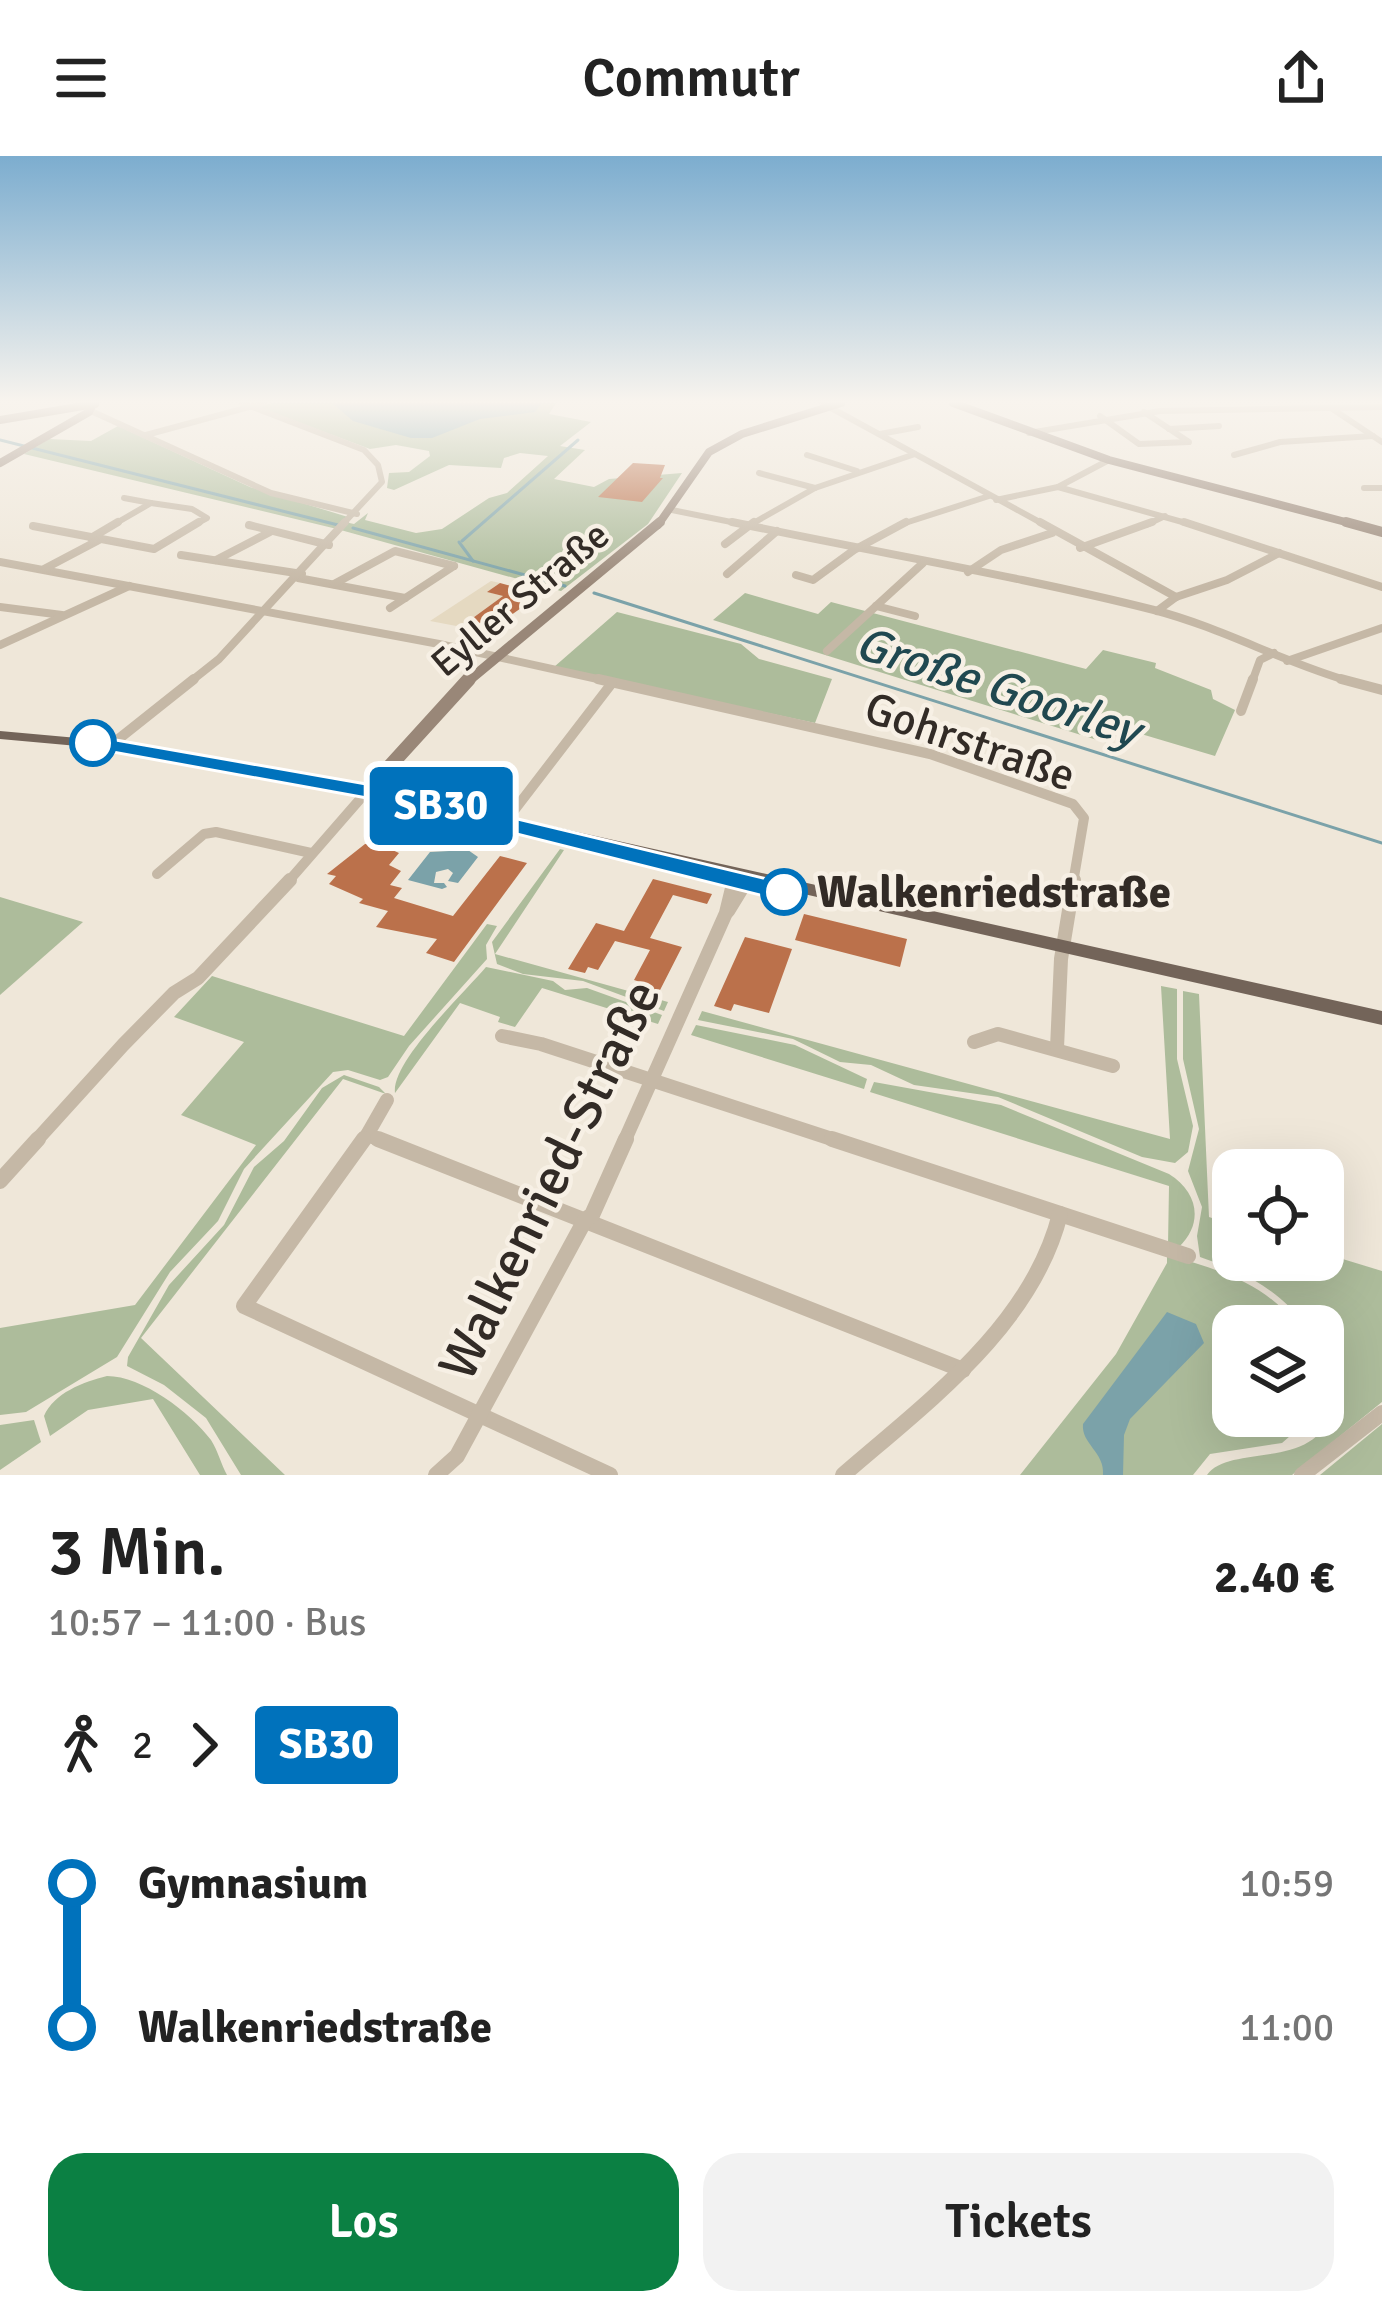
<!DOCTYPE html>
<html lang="de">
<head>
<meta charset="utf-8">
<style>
	:root { --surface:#fff; --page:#f2f2f2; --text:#222; --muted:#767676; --accent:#0b8043 }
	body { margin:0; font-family:Signika,sans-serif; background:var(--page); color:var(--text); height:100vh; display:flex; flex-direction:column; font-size:45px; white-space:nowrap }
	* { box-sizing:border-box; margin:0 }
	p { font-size:39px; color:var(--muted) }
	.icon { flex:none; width:66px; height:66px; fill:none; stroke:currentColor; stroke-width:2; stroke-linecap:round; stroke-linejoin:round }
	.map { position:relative; height:1319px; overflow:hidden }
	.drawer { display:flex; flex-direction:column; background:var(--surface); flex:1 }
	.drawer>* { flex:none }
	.badge { padding:0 24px; border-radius:9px; font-size:42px; line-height:78px }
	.tools { position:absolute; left:1212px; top:993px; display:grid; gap:24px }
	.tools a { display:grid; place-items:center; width:132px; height:132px; border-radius:24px; background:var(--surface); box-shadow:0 12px 48px #0002; font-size:60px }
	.map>.badge { position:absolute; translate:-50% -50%; box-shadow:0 0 0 6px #fff }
	.legs { display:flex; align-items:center; gap:18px; height:132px; padding:0 48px; font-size:39px }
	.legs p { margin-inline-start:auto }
	.summary { display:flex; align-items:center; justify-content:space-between; height:204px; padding:0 48px }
	h1 { font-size:66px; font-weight:600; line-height:90px }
	.button { display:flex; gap:24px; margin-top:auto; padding:24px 48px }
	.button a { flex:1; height:138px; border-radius:36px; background:var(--accent); color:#fff; font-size:48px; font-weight:600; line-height:138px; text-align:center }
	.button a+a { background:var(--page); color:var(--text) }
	ul { padding:0 48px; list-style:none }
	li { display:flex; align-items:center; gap:42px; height:144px; font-size:45px }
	li i { display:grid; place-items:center; width:18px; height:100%; margin:0 15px; background:currentColor }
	li i::after { content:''; width:30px; height:30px; margin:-15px; border:9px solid; border-radius:50%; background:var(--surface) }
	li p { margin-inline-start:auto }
	li:first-child i { background:linear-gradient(#0000 50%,currentColor 0) }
	li:last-child i { background:linear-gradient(currentColor 50%,#0000 0) }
	header { display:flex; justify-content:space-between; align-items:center; height:156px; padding:0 48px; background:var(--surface); font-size:54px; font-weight:600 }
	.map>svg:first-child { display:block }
	.green { fill:#adbc9b }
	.plaza { fill:#e5d9c1 }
	.water { fill:#7ba2a9 }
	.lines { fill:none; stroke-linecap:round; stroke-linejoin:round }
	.stream { stroke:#7ba2a9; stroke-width:3 }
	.building { fill:#bb714b }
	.street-far4 { stroke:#c5b8a6; stroke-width:6 }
	.street-far3 { stroke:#c5b8a6; stroke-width:8 }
	.street-far2 { stroke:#c5b8a6; stroke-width:10 }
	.street-far1 { stroke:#c5b8a6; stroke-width:14 }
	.street { stroke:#c5b8a6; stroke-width:16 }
	.secondary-far2 { stroke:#998778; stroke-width:8 }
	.secondary-far1 { stroke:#998778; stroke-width:10 }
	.secondary { stroke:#998778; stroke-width:14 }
	.primary { fill:#736459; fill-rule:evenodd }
	.line-1 { fill:#0072bc; stroke:#fff; stroke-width:3 }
	.stop-1-dot { fill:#fff; stroke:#0072bc; stroke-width:6 }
	.labels { text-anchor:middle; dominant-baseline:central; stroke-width:9; stroke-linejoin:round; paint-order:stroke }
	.far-street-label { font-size:39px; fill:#322b26; stroke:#f7f0e5 }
	.street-label { font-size:45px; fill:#322b26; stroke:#f7f0e5 }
	.stop-label { font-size:45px; font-weight:bold; fill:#322b26; stroke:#f7f0e5; text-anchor:start }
	.water-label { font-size:48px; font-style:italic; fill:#204850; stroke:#f7f0e5 }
	.near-street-label { font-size:54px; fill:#322b26; stroke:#f7f0e5 }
</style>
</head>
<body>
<header><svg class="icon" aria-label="menu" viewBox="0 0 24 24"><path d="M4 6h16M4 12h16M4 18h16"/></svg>Commutr<svg class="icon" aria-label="share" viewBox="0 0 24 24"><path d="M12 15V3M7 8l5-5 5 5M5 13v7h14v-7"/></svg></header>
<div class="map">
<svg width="1382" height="1319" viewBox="0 0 1382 1319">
	<rect width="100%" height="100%" fill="#efe7d9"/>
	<!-- green -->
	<g class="green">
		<path d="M272 247H556L549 258 591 266 560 290 585 294 554 323 594 331 609 323 682 317 648 368 561 435 337 373 24 298 49 283 91 285 118 270 250 331 348 361 345 366 354 368 368 357 365 364 416 377 442 373 489 342 507 337 548 300 520 297 504 302 501 312 449 309 394 334 387 332 389 317 409 316 430 300 429 295 396 289 370 293 257 251Z"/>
		<path d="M745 437 818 458 831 446 1086 513 1103 494 1156 507 1155 512 1211 534 1213 543 1235 554 1215 600 1121 572 1110 588 713 464Z"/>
		<path d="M617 456 741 488 759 503 832 523 815 567 554 511Z"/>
		<path d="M560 693 564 694 495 798 668 846 664 855 583 825 523 818 497 808 492 786Z"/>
		<path d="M0 741 83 766 0 839Z"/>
		<path d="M487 768 497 770 486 789 487 803 409 890 388 921 380 924 348 914 333 916 244 1013 218 1065 170 1116 117 1201 26 1256 0 1259V1172L135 1149 256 989 181 959 244 886 174 861 212 820 404 880Z"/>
		<path d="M486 811 553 825 565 834 587 832 662 859 658 868 542 832 515 871 498 866 500 861 460 847 395 937C391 906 463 838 486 811Z"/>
		<path d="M1161 830 1177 833V903L1193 970 1188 996 1175 1007 1142 1001 998 941 914 929 871 909 840 906 793 883 698 864 702 855 1170 983Z"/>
		<path d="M1183 835 1199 838 1209 1061 1233 1069V1104H1323V1097L1382 1115V1246L1292 1319H1207C1229 1287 1319 1316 1331 1253 1337 1224 1323 1198 1323 1170H1307C1275 1132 1247 1117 1200 1101L1197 1080 1202 1051 1188 1015 1199 973 1183 903Z"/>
		<path d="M696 869 795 889 867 923 864 933 691 879Z"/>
		<path d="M344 919 379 931 386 938 343 923 141 1182 285 1319H241L206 1262 164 1229 127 1210 128 1201 169 1129 224 1069 254 1011 284 985 322 932Z"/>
		<path d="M874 926 1001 949 1169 1018C1198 1036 1204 1067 1179 1091L1168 1088 1169 1030 870 936Z"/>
		<path d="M1167 1098C1219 1115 1263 1125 1298 1170H1233V1260H1313L1282 1287 1210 1298 1193 1319H1020L1116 1198 1167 1107Z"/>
		<path d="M107 1220C142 1220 190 1256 211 1284 218 1295 221 1308 227 1319H200L153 1243 88 1254 50 1280 44 1260C54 1237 83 1226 107 1220Z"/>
		<path d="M34 1264 41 1286 0 1314V1269Z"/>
		<path d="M1382 1268V1319H1320Z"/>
	</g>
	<!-- plaza -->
	<path class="plaza" d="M491 425 500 427 488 436 503 440 471 463 494 471 488 476 430 465Z"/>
	<!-- water -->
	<g class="water">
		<path d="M332 247H542L535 256 480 263 432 282H411L353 265Z"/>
		<path d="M468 694 478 701 458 727 448 725 453 717 448 713 436 716 434 727H444L447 731 442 733 408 724 430 696Z"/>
		<path d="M1167 1156 1196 1168 1204 1187 1130 1263 1124 1279 1123 1319H1103C1105 1296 1081 1288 1083 1268Z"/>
	</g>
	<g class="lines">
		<!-- stream -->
		<g class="stream">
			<path d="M0 284 338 369"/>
			<path d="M353 372 565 430"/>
			<path d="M462 385 578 284"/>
			<path d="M459 386 473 405"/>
			<path d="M594 437 1382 687"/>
		</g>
	</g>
	<!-- building -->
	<g class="building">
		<path d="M633 307 665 309 660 322H663L642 346 598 341Z"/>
		<path d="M500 427 541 438 494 471 470 464 503 440 487 436Z"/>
		<path d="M365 688H379L399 697 389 709 401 715 390 729 402 732 394 742 453 760 500 700 527 707 454 806 426 797 437 783 376 771 388 755 359 747 363 743 329 728 336 720 327 718Z"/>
		<path d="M653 723 712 738 707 748 673 739 650 782 682 791 658 838 642 834 646 828 634 824 650 794 615 785 598 814 588 811 585 817 568 813 596 767 624 775Z"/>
		<path d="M804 758 907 783 900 811 795 784Z"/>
		<path d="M745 781 792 793 769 857 734 848 731 855 714 850Z"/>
	</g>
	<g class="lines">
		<!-- street-far4 -->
		<g class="street-far4">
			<path d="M242 247 364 294 378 309 382 326 342 369"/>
			<path d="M822 247 1045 369"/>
			<path d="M1331 252 1382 286"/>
			<path d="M91 255 271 337 357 358"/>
			<path d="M1100 260 1139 288 1189 286 1144 256"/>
			<path d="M1169 273 1219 270"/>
			<path d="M1029 277 1160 255 1382 251"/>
			<path d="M880 278 918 271"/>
			<path d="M146 279 264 247"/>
			<path d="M807 299 857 315"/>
			<path d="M1234 299 1280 286 1373 280"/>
			<path d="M759 317 815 332"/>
			<path d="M1058 331 1193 369"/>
			<path d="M1364 332H1382"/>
			<path d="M996 344 1058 331 1109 304"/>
			<path d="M151 347 192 353 207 362 194 369"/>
			<path d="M672 354 746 369"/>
			<path d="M113 369 151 347 124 342"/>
			<path d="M750 369 815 332 915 298"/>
			<path d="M899 369 989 340"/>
			<path d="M1146 369 1165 360"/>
		</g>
		<!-- street-far3 -->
		<g class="street-far3">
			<path d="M732 366C872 396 1015 419 1154 454 1223 472 1284 507 1352 526"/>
			<path d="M1040 366 1176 441"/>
			<path d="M1184 366 1382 431"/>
			<path d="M249 369 329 389"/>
			<path d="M33 370 154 393 199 366"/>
			<path d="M91 382 118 366"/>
			<path d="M725 388 754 366"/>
			<path d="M1080 392 1152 366"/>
			<path d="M181 399 302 418"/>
			<path d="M216 404 270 376"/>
			<path d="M0 406 439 488 611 526"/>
			<path d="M44 413 99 384"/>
			<path d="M968 416 1001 394 1052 377"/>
			<path d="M727 418 777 375"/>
			<path d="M796 419 813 424 854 394 906 366"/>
			<path d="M298 422 405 442"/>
			<path d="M334 428 395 395 454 410"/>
			<path d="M876 450 915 460"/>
			<path d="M0 451 62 459"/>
			<path d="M390 452 454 410"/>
			<path d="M1157 455 1176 441 1227 424 1279 397"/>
			<path d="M0 489 129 430"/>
			<path d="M827 495 923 407"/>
			<path d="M1287 505 1382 472"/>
			<path d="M190 526 219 503 345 366"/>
			<path d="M1252 526 1260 504 1274 497"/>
		</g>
		<!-- street-far2 -->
		<g class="street-far2">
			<path d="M598 523 930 598 1073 648 1084 662 1073 727"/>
			<path d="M1341 523 1382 534"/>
			<path d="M1241 555 1253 523"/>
			<path d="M111 589 194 523"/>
			<path d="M506 665 612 527"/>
			<path d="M157 718 204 678 216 676 311 697"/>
			<path d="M287 727 368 634"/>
			<path d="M733 727 736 717"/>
			<path d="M746 727 750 720"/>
		</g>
		<!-- street-far1 -->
		<g class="street-far1">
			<path d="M728 755 747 724"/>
			<path d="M502 880 541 888 841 986"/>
			<path d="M974 886 998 878 1113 910"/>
			<path d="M1057 892 1061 803 1074 724"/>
			<path d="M367 979 387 944"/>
			<path d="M35 986 123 889 174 837 198 822 290 724"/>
			<path d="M362 986 367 979 386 986"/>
			<path d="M624 986 726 757 734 724"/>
		</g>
		<!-- street -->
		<g class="street">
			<path d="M364 983 244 1150 610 1319"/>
			<path d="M378 983 963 1214"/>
			<path d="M832 983 1188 1100"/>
			<path d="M0 1025 38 983"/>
			<path d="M436 1319 457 1300 585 1064 592 1059 626 983"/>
			<path d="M843 1319C926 1247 1032 1170 1060 1058"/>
			<path d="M1302 1319 1382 1257"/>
		</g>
		<!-- secondary-far2 -->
		<g class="secondary-far2">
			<path d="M953 247 1109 304 1357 369"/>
			<path d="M0 264 95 248"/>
			<path d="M0 307 89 256 93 248"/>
			<path d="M658 369 709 296 742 278 841 247"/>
		</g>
		<!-- secondary-far1 -->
		<g class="secondary-far1">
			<path d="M1346 366 1382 376"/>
			<path d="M467 526 660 366"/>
		</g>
		<!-- secondary -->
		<path class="secondary" d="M368 634 469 523"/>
		<!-- primary -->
		<path class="primary" d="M0 575 111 585 389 634 1382 855V869L389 644 111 593 0 583Z"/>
	</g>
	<!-- sky -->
	<linearGradient id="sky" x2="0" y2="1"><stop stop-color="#7cadcf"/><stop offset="0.57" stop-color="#f8f4ee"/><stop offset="1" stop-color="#f8f4ee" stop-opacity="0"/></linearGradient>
	<rect width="1382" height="431" fill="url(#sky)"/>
	<!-- line-1 -->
	<path class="line-1" d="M93 580 389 632 784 727 797 736 784 745 389 646 85 591 82 587Z"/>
	<!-- markers -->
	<g class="stop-1-dot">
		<circle cx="93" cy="587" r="21"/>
		<circle cx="784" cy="736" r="21"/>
	</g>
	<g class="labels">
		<!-- far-street labels -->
		<g class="far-street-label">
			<text transform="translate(520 443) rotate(-40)">Eyller Straße</text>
		</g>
		<!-- street labels -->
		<g class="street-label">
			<text transform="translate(970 586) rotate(19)">Gohrstraße</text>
		</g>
		<!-- stop labels -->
		<g class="stop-label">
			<text x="817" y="736">Walkenriedstraße</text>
		</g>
		<!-- water labels -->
		<g class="water-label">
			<text transform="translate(998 531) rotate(18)">Große Goorley</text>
		</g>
		<!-- near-street labels -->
		<g class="near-street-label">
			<text transform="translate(550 1024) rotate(-64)">Walkenried-Straße</text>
		</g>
	</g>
</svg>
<div class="tools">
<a><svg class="icon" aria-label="locate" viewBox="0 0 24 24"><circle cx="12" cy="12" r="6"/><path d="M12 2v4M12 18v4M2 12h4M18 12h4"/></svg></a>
<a><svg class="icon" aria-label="layers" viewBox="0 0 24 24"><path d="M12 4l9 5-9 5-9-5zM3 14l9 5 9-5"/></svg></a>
</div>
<b class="badge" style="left:441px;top:650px;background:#0072bc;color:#fff">SB30</b>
</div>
<section class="drawer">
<div class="summary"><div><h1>3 Min.</h1><p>10:57 – 11:00 · Bus</p></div><b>2.40 €</b></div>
<div class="legs"><svg class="icon" aria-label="walk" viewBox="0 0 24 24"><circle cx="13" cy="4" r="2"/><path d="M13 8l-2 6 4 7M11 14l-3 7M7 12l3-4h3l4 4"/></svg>2<svg class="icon" aria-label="forward" viewBox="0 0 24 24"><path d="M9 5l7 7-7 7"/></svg><b class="badge" style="background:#0072bc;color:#fff">SB30</b></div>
<ul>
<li><i style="color:#0072bc"></i><b>Gymnasium</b><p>10:59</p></li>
<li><i style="color:#0072bc"></i><b>Walkenriedstraße</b><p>11:00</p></li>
</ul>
<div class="button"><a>Los</a><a>Tickets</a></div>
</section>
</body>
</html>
